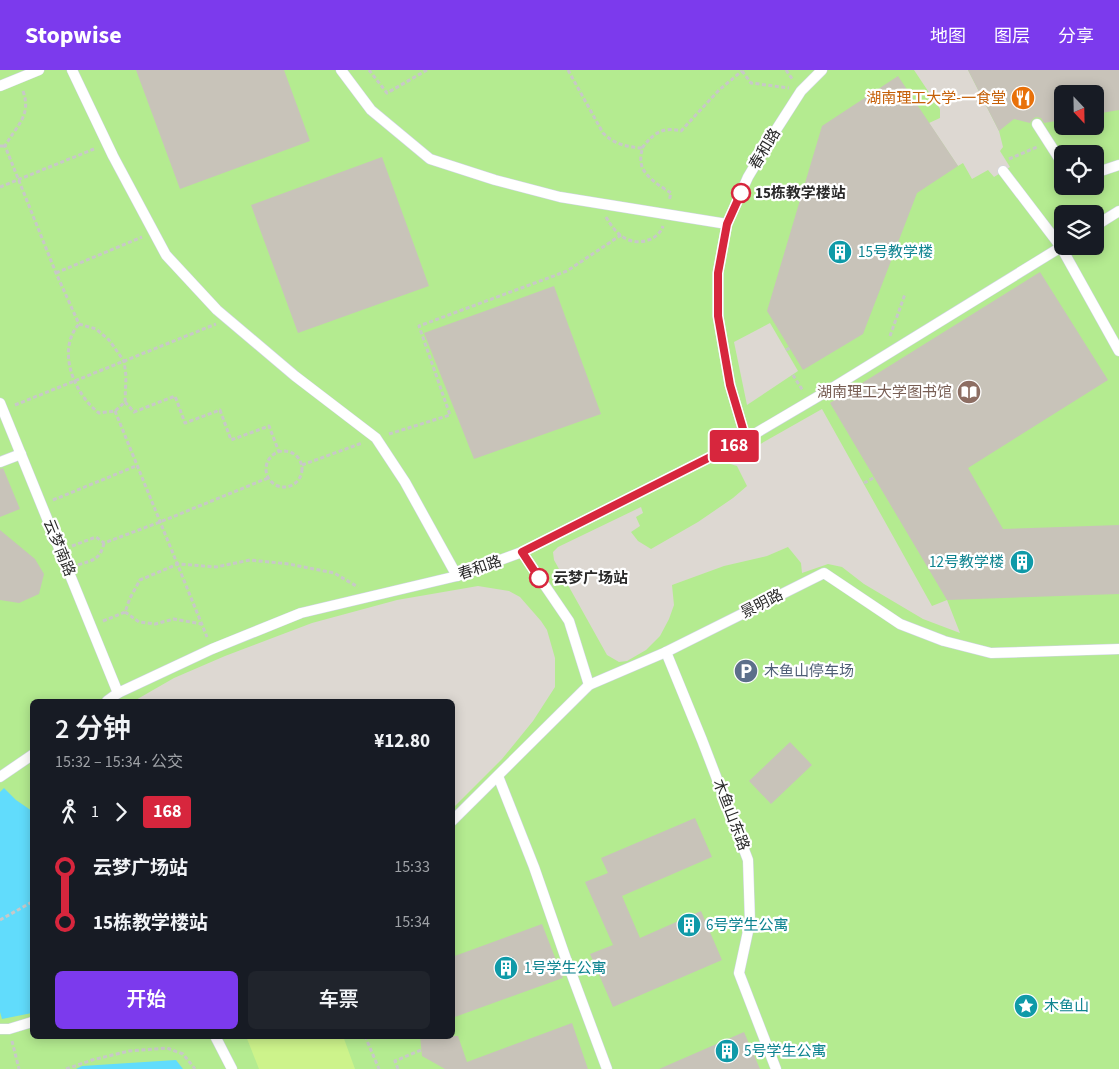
<!DOCTYPE html>
<html lang="zh">
<head>
<meta charset="utf-8">
<style>
	:root { --surface:#171b24; --page:#20242c; --text:#f1f3f6; --muted:#9ea1a6; --accent:#7c3aed }
	body { margin:0; font-family:"Source Sans 3","Noto Sans SC",sans-serif; background:var(--page); color:var(--text); height:100vh; display:flex; flex-direction:column; font-size:19px; white-space:nowrap }
	* { box-sizing:border-box; margin:0 }
	p { font-size:16px; color:var(--muted) }
	.icon { flex:none; width:28px; height:28px; fill:none; stroke:currentColor; stroke-width:2; stroke-linecap:round; stroke-linejoin:round }
	.map { position:relative; flex:1; overflow:hidden }
	.sheet { position:absolute; left:30px; top:629px; width:425px; height:340px; display:flex; flex-direction:column; background:var(--surface); border-radius:8px; box-shadow:0 2px 12px #0003 }
	.sheet>* { flex:none }
	.badge { padding:0 10px; border-radius:4px; font-size:18px; line-height:32px }
	.needle { width:32px; rotate:158deg }
	.controls { position:absolute; left:1054px; top:15px; display:grid; gap:10px }
	.controls a { display:grid; place-items:center; width:50px; height:50px; border-radius:8px; background:var(--surface); box-shadow:0 2px 12px #0003; font-size:25px }
	.map>.badge { position:absolute; translate:-50% -50%; box-shadow:0 0 0 2px #fff }
	.legs { display:flex; align-items:center; gap:8px; height:55px; padding:0 25px; font-size:16px }
	.legs p { margin-inline-start:auto }
	.summary { display:flex; align-items:center; justify-content:space-between; height:85px; padding:0 25px }
	h1 { font-size:28px; font-weight:600; line-height:38px }
	.primary-button { display:flex; gap:10px; margin-top:auto; padding:10px 25px }
	.primary-button a { flex:1; height:58px; border-radius:8px; background:var(--accent); color:#fff; font-size:20px; font-weight:600; line-height:58px; text-align:center }
	.primary-button a+a { background:var(--page); color:var(--text) }
	ul { padding:0 25px; list-style:none }
	li { display:flex; align-items:center; gap:18px; height:55px; font-size:19px }
	li i { display:grid; place-items:center; width:8px; height:100%; margin:0 6px; background:currentColor }
	li i::after { content:''; width:12px; height:12px; margin:-6px; border:4px solid; border-radius:50%; background:var(--surface) }
	li p { margin-inline-start:auto }
	li:first-child i { background:linear-gradient(#0000 50%,currentColor 0) }
	li:last-child i { background:linear-gradient(currentColor 50%,#0000 0) }
	header { display:flex; align-items:center; gap:30px; box-sizing:border-box; height:70px; padding:0 25px; background:var(--accent); color:#fff }
	header strong { font-size:24px }
	nav { display:flex; gap:28px; margin-inline-start:auto; font-size:18px }
	.map>svg:first-child { display:block }
	.green { fill:#b4eb90; fill-rule:evenodd }
	.pitch { fill:#cdf38b }
	.plaza { fill:#ddd8d2 }
	.water { fill:#61dcfc }
	.building { fill:#c8c3b9 }
	.lines { fill:none; stroke-linecap:round; stroke-linejoin:round }
	.service-casing { stroke:#cfd5e5; stroke-width:11 }
	.path { stroke:#c8c8c8; stroke-width:3; stroke-dasharray:4 2.5; stroke-linecap:butt }
	.service { stroke:#fff; stroke-width:10 }
	.line-1-casing { stroke:#fff; stroke-width:11 }
	.line-1 { stroke:#d7263d; stroke-width:8 }
	.stop-1-dot { fill:#fff; stroke:#d7263d; stroke-width:2.5 }
	.labels { text-anchor:middle; dominant-baseline:central; stroke-width:4.5; stroke-linejoin:round; paint-order:stroke }
	.food-label { font-size:15px; fill:#c56008; stroke:#fff; text-anchor:end }
	.street-label { font-size:15px; fill:#2a2a2a; stroke:#fff }
	.stop-label { font-size:15px; font-weight:bold; fill:#2a2a2a; stroke:#fff; text-anchor:start }
	.culture-label { font-size:15px; fill:#0d838f; stroke:#fff; text-anchor:start }
	.education-label { font-size:15px; fill:#785e54; stroke:#fff; text-anchor:end }
	.service-label { font-size:15px; fill:#4e5e75; stroke:#fff; text-anchor:start }
</style>
</head>
<body>
<header>
<strong>Stopwise</strong>
<nav><a>地图</a><a>图层</a><a>分享</a></nav>
</header>
<div class="map">
<svg width="1119" height="999" viewBox="0 0 1119 999">
	<rect width="100%" height="100%" fill="#eee4da"/>
	<!-- green -->
	<path class="green" d="M0 0H1119V999H0ZM1062 24H1095V56H1062ZM1062 84H1095V116H1062ZM1062 144H1095V176H1062ZM32 631H452V966H32Z"/>
	<!-- pitch -->
	<path class="pitch" d="M246 966H343L355 999H259Z"/>
	<!-- plaza -->
	<g class="plaza">
		<path d="M914 0H968L999 61 1003 77 1000 81 1010 97 994 107 988 100 972 109 963 93 958 96 929 53 940 48V39Z"/>
		<path d="M770 253 798 301 747 335 734 272Z"/>
		<path d="M822 339 932 536 947 530 960 563 923 549 864 514 842 497 828 494 802 503 801 493 788 477 767 486 724 496 672 515 674 535 669 549 660 566 646 580 627 591 619 592 607 585 554 490 553 482 558 477 641 437 643 443 636 447 640 456 631 462 638 471 651 479 698 452 733 428 747 416 737 396 727 393Z"/>
		<path d="M478 516 509 521 520 527 541 551 547 560 555 588V617L533 651 502 689 453 738 452 631H134L174 608 225 586 312 553 397 530Z"/>
	</g>
	<!-- water -->
	<g class="water">
		<path d="M4 718 16 730 32 741V943L2 949 0 942V722Z"/>
		<path d="M176 990 183 999H76L82 996Z"/>
	</g>
	<!-- building -->
	<g class="building">
		<path d="M136 0H284L310 71 180 119Z"/>
		<path d="M968 0H1119V40L1095 44V24H1062V50L1044 53 1041 48 1036 47 1033 49 1030 53 1014 49 999 61Z"/>
		<path d="M898 6 958 96 917 123 863 264 803 300 767 241 822 56Z"/>
		<path d="M382 87 429 216 298 263 251 135Z"/>
		<path d="M1040 202 1108 310 968 398 1003 459 1119 455V524L947 530 830 333Z"/>
		<path d="M554 216 601 344 474 389 424 263Z"/>
		<path d="M3 398 20 439 0 447V399Z"/>
		<path d="M0 460 35 489 44 504 39 524 19 533 0 530Z"/>
		<path d="M790 672 812 695 771 734 749 711Z"/>
		<path d="M695 748 712 787 622 826 640 868 701 841 722 890 613 937 590 884 613 875 585 812 608 803 601 788Z"/>
		<path d="M542 854 563 908 452 948V887Z"/>
		<path d="M572 953 588 999H445L422 986 420 966H458L467 992Z"/>
		<path d="M744 962 760 999H659Z"/>
	</g>
	<g class="lines">
		<!-- service casing -->
		<g class="service-casing">
			<g id="service">
				<path d="M72 0 113 86 166 185 217 240 295 306 376 368 405 412 457 506"/>
				<path d="M341 0 371 40 430 89 495 110 560 127 727 154"/>
				<path d="M0 16 39 0"/>
				<path d="M1037 54 1062 93"/>
				<path d="M1095 103 1119 95"/>
				<path d="M1095 156 1119 141"/>
				<path d="M1063 176 1061 177 1119 281"/>
				<path d="M0 333 118 623"/>
				<path d="M746 369 829 320 1061 177 1003 101"/>
				<path d="M0 392 21 384"/>
				<path d="M522 482 569 551 589 615"/>
				<path d="M666 582 702 670 748 790 750 852 739 903 776 999"/>
				<path d="M107 631 118 623 212 579 301 543 457 506 522 482 746 369 730 315 718 246V203L727 154 748 107 776 60 801 21 822 0"/>
				<path d="M498 706 534 797 566 889 607 999"/>
				<path d="M0 707 32 685"/>
				<path d="M452 751 589 615 666 582 824 503 900 554 944 571 991 583 1119 579"/>
				<path d="M0 959H9L32 952"/>
				<path d="M215 966 232 999"/>
			</g>
		</g>
		<!-- path -->
		<g class="path">
			<path d="M369 0 387 23 427 0"/>
			<path d="M568 0 603 63C614 74 627 77 642 78 642 82 640 87 641 91 641 105 660 116 671 123L669 131"/>
			<path d="M786 0 793 10"/>
			<path d="M742 1 751 13 789 18"/>
			<path d="M23 21C32 46 16 56 5 76L56 203 79 254"/>
			<path d="M0 76H5"/>
			<path d="M642 78C653 64 662 56 681 61L719 20 742 1"/>
			<path d="M1009 89 1037 77"/>
			<path d="M0 117 94 79"/>
			<path d="M606 147C612 157 618 166 629 170 641 175 659 169 663 156"/>
			<path d="M56 203 142 167"/>
			<path d="M79 254 96 259 109 270 124 291 126 306 125 332 115 341 99 343C74 324 56 280 79 254Z"/>
			<path d="M890 266 905 224"/>
			<path d="M786 280 790 278"/>
			<path d="M793 305 803 321"/>
			<path d="M125 332 134 342 175 326 185 353 220 340 231 370 269 356 279 382"/>
			<path d="M15 335 216 254"/>
			<path d="M115 341 207 567"/>
			<path d="M389 364 450 345 419 256 567 201 621 165"/>
			<circle cx="284" cy="399" r="18"/>
			<path d="M302 395 362 373"/>
			<path d="M864 413 875 407"/>
			<path d="M53 430 136 396"/>
			<path d="M72 476 96 467 104 473 160 452 268 408"/>
			<path d="M78 495C93 490 100 490 104 473"/>
			<path d="M125 542 139 552 155 554 174 549 202 554"/>
			<path d="M103 551 125 542 130 528 140 510 178 494 216 497 250 490 289 494 334 503 358 517"/>
			<path d="M0 850 32 832"/>
			<path d="M365 966 379 999"/>
			<path d="M12 971 19 999"/>
			<path d="M66 999 92 990 129 981 167 978 183 984 195 999"/>
			<path d="M398 999 395 991 421 980"/>
		</g>
		<!-- service -->
		<use href="#service" class="service"/>
	</g>
	<g class="lines">
		<!-- line-1 casing -->
		<g class="line-1-casing">
			<path id="line-1" d="M539 508 522 482 746 369 730 315 718 246V203L727 154 741 123"/>
		</g>
		<!-- line-1 -->
		<use href="#line-1" class="line-1"/>
	</g>
	<!-- icons -->
	<defs>
		<g id="restaurant-disc" transform="scale(1.25)"><circle r="9.5" fill="#e8710a" stroke="#fff"/><path d="M-5-6h1v4h1v-4h1v4h1v-4h1v5L-1.5 .5V6h-2V.5L-5-1ZM5-6V6H3V1.5H1.5Q1.5-4 5-6Z" fill="#fff"/></g>
		<g id="building-disc" transform="scale(1.25)"><circle r="9.5" fill="#0f9aa8" stroke="#fff"/><path d="M-4-6H4V6H1V3H-1V6H-4ZM-2.5-4.3h1.7v1.8h-1.7ZM.8-4.3h1.7v1.8H.8ZM-2.5-1h1.7V.8h-1.7ZM.8-1h1.7V.8H.8Z" fill="#fff"/></g>
		<g id="library-disc" transform="scale(1.25)"><circle r="9.5" fill="#8d6e63" stroke="#fff"/><path d="M-6-4Q-3-5.5-.7-3.5V5Q-3 3-6 4ZM6-4Q3-5.5 .7-3.5V5Q3 3 6 4Z" fill="#fff"/></g>
		<g id="parking-disc" transform="scale(1.25)"><circle r="9.5" fill="#5c6f8a" stroke="#fff"/><path d="M-3.5-5.5H1a3.5 3.5 0 0 1 0 7H-1V5.5H-3.5ZM-1-3.4V-.6H.8a1.4 1.4 0 0 0 0-2.8Z" fill="#fff"/></g>
		<g id="sight-disc" transform="scale(1.25)"><circle r="9.5" fill="#0f9aa8" stroke="#fff"/><path d="M0-6L1.8-2.2L6-1.7L2.9 1.2L3.7 5.4L0 3.3L-3.7 5.4L-2.9 1.2L-6-1.7L-1.8-2.2Z" fill="#fff"/></g>
	</defs>
	<g fill-rule="evenodd">
		<use href="#restaurant-disc" x="1023" y="28"/>
		<use href="#building-disc" x="840" y="182"/>
		<use href="#library-disc" x="969" y="322"/>
		<use href="#building-disc" x="1022" y="492"/>
		<use href="#parking-disc" x="746" y="601"/>
		<use href="#building-disc" x="689" y="855"/>
		<use href="#building-disc" x="506" y="898"/>
		<use href="#sight-disc" x="1026" y="936"/>
		<use href="#building-disc" x="727" y="981"/>
	</g>
	<!-- markers -->
	<g class="stop-1-dot">
		<circle cx="741" cy="123" r="9"/>
		<circle cx="539" cy="508" r="9"/>
	</g>
	<g class="labels">
		<!-- food labels -->
		<g class="food-label">
			<text x="1006" y="28">湖南理工大学-一食堂</text>
		</g>
		<!-- street labels -->
		<g class="street-label">
			<text transform="translate(765 79) rotate(-59)">春和路</text>
			<text transform="translate(59 478) rotate(68)">云梦南路</text>
			<text transform="translate(480 498) rotate(-19)">春和路</text>
			<text transform="translate(762 534) rotate(-27)">景明路</text>
			<text transform="translate(731 745) rotate(69)">木鱼山东路</text>
		</g>
		<!-- stop labels -->
		<g class="stop-label">
			<text x="755" y="123">15栋教学楼站</text>
			<text x="553" y="508">云梦广场站</text>
		</g>
		<!-- culture labels -->
		<g class="culture-label">
			<text x="858" y="182">15号教学楼</text>
			<text x="1004" y="492" text-anchor="end">12号教学楼</text>
			<text x="706" y="855">6号学生公寓</text>
			<text x="524" y="898">1号学生公寓</text>
			<text x="1044" y="936">木鱼山</text>
			<text x="744" y="981">5号学生公寓</text>
		</g>
		<!-- education labels -->
		<g class="education-label">
			<text x="952" y="322">湖南理工大学图书馆</text>
		</g>
		<!-- service labels -->
		<g class="service-label">
			<text x="764" y="601">木鱼山停车场</text>
		</g>
	</g>
</svg>
<div class="controls">
<a><svg class="needle" viewBox="-14 -14 28 28"><path d="M0-13l5 13h-10z" fill="#e53935"/><path d="M0 13l5-13h-10z" fill="#9ea1a6"/></svg></a>
<a><svg class="icon" aria-label="locate" viewBox="0 0 24 24"><circle cx="12" cy="12" r="6"/><path d="M12 2v4M12 18v4M2 12h4M18 12h4"/></svg></a>
<a><svg class="icon" aria-label="layers" viewBox="0 0 24 24"><path d="M12 4l9 5-9 5-9-5zM3 14l9 5 9-5"/></svg></a>
</div>
<b class="badge" style="left:734px;top:376px;background:#d7263d;color:#fff">168</b>
<section class="sheet">
<div class="summary"><div><h1>2 分钟</h1><p>15:32 – 15:34 · 公交</p></div><b>¥12.80</b></div>
<div class="legs"><svg class="icon" aria-label="walk" viewBox="0 0 24 24"><circle cx="13" cy="4" r="2"/><path d="M13 8l-2 6 4 7M11 14l-3 7M7 12l3-4h3l4 4"/></svg>1<svg class="icon" aria-label="forward" viewBox="0 0 24 24"><path d="M9 5l7 7-7 7"/></svg><b class="badge" style="background:#d7263d;color:#fff">168</b></div>
<ul>
<li><i style="color:#d7263d"></i><b>云梦广场站</b><p>15:33</p></li>
<li><i style="color:#d7263d"></i><b>15栋教学楼站</b><p>15:34</p></li>
</ul>
<div class="primary-button"><a>开始</a><a>车票</a></div>
</section>
</div>
</body>
</html>
